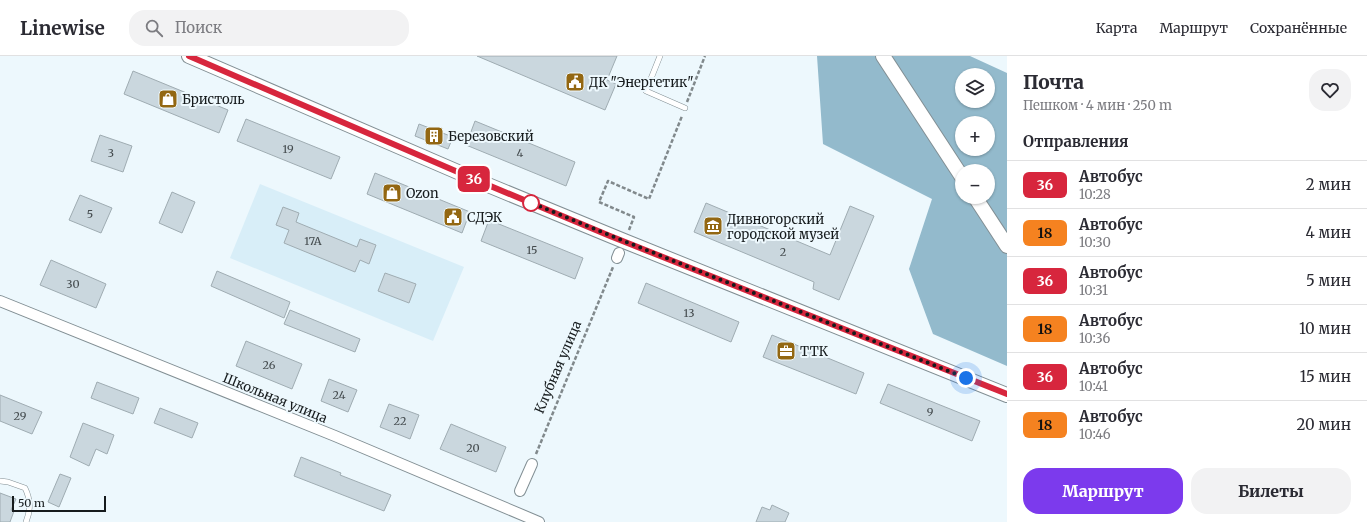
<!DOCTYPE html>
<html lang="ru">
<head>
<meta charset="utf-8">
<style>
	:root { --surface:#fff; --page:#f2f2f3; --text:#2b2b33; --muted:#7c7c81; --line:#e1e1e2; --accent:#7c3aed }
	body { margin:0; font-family:Merriweather,serif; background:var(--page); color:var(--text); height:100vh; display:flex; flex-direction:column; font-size:15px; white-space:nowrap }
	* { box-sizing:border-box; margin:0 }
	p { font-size:13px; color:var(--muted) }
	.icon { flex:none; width:22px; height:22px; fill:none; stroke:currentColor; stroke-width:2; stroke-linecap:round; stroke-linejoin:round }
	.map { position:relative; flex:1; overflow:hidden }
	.side { display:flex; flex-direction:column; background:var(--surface); width:360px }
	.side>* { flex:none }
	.badge { padding:0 8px; border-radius:6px; font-size:14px; line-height:26px }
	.buttons { position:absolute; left:955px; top:12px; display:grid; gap:8px }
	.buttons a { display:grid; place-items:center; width:40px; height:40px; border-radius:50%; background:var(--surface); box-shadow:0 1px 3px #0004; font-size:20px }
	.scale { position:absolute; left:12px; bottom:10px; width:94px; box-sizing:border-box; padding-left:4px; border:2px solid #161b1d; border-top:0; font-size:11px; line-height:14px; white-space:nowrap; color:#161b1d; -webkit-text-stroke:3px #edf8fd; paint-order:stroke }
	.you { position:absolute; width:20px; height:20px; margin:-10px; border:3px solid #fff; border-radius:50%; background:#1a73e8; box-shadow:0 0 0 6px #1a73e833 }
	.map>.badge { position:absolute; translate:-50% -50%; box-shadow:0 0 0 2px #fff }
	h2 { padding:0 16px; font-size:15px; line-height:36px }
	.round { display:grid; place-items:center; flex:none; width:42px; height:42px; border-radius:16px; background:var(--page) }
	.overview { display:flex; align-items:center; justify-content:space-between; height:68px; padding:0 16px }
	h1 { font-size:19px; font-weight:800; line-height:30px }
	.primary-button { display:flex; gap:8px; margin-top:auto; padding:8px 16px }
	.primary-button a { flex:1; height:46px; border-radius:16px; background:var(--accent); color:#fff; font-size:16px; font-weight:800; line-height:46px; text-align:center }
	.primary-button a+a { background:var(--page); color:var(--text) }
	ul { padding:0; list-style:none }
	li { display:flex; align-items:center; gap:12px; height:48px; padding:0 16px; border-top:1px solid var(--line) }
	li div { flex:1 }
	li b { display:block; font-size:15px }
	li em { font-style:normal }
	li .badge { min-width:44px; font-weight:700; text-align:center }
	header { display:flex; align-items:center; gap:24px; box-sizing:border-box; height:56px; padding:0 20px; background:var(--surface); border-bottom:1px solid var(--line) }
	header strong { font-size:19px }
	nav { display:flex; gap:22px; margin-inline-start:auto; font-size:14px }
	.search { width:280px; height:36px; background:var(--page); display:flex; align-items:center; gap:10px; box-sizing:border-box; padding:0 14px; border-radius:16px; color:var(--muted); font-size:15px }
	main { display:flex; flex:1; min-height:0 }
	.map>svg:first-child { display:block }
	.built { fill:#d8eef8 }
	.forest { fill:#93bacc; fill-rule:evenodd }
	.building { fill:#cad7de; stroke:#9facb2 }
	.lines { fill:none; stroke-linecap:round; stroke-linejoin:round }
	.lane-casing { stroke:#828f94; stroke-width:6 }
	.street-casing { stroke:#828f94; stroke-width:12 }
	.secondary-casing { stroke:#828f94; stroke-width:16 }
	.path { stroke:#81898c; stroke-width:2.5; stroke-dasharray:4 2; stroke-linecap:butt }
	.lane { stroke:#fff; stroke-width:5 }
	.street { stroke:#fff; stroke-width:10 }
	.secondary { stroke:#fff; stroke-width:14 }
	.line-casing { stroke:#fff; stroke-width:9 }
	.line { stroke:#d7263d; stroke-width:6 }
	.walk { stroke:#161b1d; stroke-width:4; stroke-dasharray:0 7.2 }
	.stop-dot { fill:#fff; stroke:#d7263d; stroke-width:2 }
	.labels { text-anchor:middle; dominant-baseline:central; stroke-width:4; stroke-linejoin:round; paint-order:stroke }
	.number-label { font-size:11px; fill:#434a4d }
	.poi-label { font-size:13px; fill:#161b1d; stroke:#edf8fd; text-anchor:start }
	.street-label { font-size:13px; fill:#161b1d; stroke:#edf8fd }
</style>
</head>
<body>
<header>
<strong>Linewise</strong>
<div class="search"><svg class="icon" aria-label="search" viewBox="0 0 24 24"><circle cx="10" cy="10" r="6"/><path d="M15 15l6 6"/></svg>Поиск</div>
<nav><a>Карта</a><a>Маршрут</a><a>Сохранённые</a></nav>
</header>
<main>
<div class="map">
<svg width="1007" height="466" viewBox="0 0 1007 466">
	<rect width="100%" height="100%" fill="#edf8fd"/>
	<!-- built -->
	<path class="built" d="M260 128 464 211 433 285 230 202Z"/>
	<!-- forest -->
	<path class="forest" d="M817 0H970L1007 17V310L933 278 909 213 932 143 823 88ZM962 19H988V45H962ZM962 67H988V93H962ZM962 115H988V141H962Z"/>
	<!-- building -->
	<g class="building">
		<path d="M477 0H617L607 24 616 28 605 54Z"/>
		<path d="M133 15 228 54 219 77 124 38Z"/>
		<path d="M246 63 340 101 331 123 237 85Z"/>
		<path d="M475 65 575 106 566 130 466 89Z"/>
		<path d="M419 68 453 81 448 93 415 80Z"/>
		<path d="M100 79 132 90 123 116 91 105Z"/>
		<path d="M375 117 470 156 462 177 367 138Z"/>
		<path d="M172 136 195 146 182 177 159 167Z"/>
		<path d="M80 139 112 152 101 177 69 164Z"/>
		<path d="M706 147 830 199 850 150 874 160 839 244 813 233 814 226 694 176Z"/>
		<path d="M283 151 299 157 296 166 357 191 360 183 376 189 369 208 360 204 355 216 284 187 289 174 276 169Z"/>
		<path d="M489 164 583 202 575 223 481 185Z"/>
		<path d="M51 204 106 228 96 252 40 229Z"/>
		<path d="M217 215 290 246 284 262 211 230Z"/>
		<path d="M385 217 416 228 409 247 378 235Z"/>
		<path d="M646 227 739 266 731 286 638 247Z"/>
		<path d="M290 254 360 283 355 296 284 268Z"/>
		<path d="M772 279 864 317 856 338 763 301Z"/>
		<path d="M246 285 302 308 292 333 236 310Z"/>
		<path d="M329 323 357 334 348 356 321 345Z"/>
		<path d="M97 326 139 342 133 358 91 342Z"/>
		<path d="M888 328 980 365 972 385 880 347Z"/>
		<path d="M0 339 42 356 32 378 0 365Z"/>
		<path d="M389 348 419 359 410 383 380 371Z"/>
		<path d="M160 352 198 367 192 382 154 367Z"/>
		<path d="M83 367 114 379 107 398 96 393 89 410 70 401Z"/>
		<path d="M451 368 506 391 496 416 440 393Z"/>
		<path d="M301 401 341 417 340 419 391 439 384 455 294 420Z"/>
		<path d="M60 418 71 422 59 451 48 446Z"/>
		<path d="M0 437 16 443 11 454 14 455 10 466H0Z"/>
		<path d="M772 449 789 457 785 466H756L762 451 770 454Z"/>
	</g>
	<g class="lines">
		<!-- lane casing -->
		<g class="lane-casing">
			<g id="lane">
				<path d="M660 0 646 35 685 52"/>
				<path d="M0 425 8 426 25 432C31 444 31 454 26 466"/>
			</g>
		</g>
		<!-- street casing -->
		<g class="street-casing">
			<g id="street">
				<path d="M617 202 619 197"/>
				<path d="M0 245 335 380 539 466"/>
				<path d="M520 435 532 408"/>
			</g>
		</g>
		<!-- secondary casing -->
		<g class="secondary-casing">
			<g id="secondary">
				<path d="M189 0 488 129 624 185 1007 339"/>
				<path d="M883 0 962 121"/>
				<path d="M975 141 1007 190"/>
			</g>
		</g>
		<!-- path -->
		<g class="path">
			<path d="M687 46 705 0"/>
			<path d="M629 174 634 161 599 146 608 125 649 143 682 60"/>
			<path d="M536 398 613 211"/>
		</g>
		<!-- lane -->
		<use href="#lane" class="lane"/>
		<!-- street -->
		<use href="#street" class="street"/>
		<!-- secondary -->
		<use href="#secondary" class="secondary"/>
	</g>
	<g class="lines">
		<!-- line casing -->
		<g class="line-casing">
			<path id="line" d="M189 0 488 129 610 180 1007 338"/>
		</g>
		<!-- line -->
		<use href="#line" class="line"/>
		<!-- walk -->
		<path class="walk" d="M531 147 529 146 624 185 966 322"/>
	</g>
	<!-- icons -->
	<defs>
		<g id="civic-square" transform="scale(1)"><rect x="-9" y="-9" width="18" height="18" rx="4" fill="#936712" stroke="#edf8fd"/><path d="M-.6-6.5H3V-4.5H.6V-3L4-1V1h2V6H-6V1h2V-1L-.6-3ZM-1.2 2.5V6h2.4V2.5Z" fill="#fff"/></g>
		<g id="shop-square" transform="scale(1)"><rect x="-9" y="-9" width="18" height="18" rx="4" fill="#936712" stroke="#edf8fd"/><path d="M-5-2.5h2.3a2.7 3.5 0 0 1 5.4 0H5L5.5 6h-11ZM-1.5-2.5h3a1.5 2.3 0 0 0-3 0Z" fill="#fff"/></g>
		<g id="building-square" transform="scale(1)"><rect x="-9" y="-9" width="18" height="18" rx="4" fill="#936712" stroke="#edf8fd"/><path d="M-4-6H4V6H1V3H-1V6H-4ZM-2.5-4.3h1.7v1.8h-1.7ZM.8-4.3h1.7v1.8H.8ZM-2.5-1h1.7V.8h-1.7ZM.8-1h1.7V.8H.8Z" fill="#fff"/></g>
		<g id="museum-square" transform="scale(1)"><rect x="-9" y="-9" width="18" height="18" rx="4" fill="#936712" stroke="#edf8fd"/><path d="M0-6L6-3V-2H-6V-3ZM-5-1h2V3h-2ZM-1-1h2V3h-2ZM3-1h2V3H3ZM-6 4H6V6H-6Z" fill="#fff"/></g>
		<g id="office-square" transform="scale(1)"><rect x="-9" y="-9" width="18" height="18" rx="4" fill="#936712" stroke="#edf8fd"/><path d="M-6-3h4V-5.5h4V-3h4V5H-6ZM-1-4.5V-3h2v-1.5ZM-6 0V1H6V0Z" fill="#fff"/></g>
	</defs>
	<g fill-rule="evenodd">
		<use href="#civic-square" x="575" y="26"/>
		<use href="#shop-square" x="168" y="43"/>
		<use href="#building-square" x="434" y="80"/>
		<use href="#shop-square" x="392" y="137"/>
		<use href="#civic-square" x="453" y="161"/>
		<use href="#museum-square" x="713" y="170"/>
		<use href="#office-square" x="786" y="295"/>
	</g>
	<!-- markers -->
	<circle class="stop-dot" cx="531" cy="147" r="8"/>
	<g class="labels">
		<!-- number labels -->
		<g class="number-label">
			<text x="288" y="93">19</text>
			<text x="111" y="97">3</text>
			<text x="520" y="97">4</text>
			<text x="90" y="158">5</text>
			<text x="313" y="185">17А</text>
			<text x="532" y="194">15</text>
			<text x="783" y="196">2</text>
			<text x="73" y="228">30</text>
			<text x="689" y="257">13</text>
			<text x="269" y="309">26</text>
			<text x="339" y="339">24</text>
			<text x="930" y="356">9</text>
			<text x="20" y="360">29</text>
			<text x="400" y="365">22</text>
			<text x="473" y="392">20</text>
		</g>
		<!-- poi labels -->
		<g class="poi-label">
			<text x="589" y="26">ДК "Энергетик"</text>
			<text x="182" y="43">Бристоль</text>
			<text x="448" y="80">Березовский</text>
			<text x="406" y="137">Ozon</text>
			<text x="467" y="161">СДЭК</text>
			<text x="727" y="163">Дивногорский<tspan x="727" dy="15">городской музей</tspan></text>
			<text x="800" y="295">ТТК</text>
		</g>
		<!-- street labels -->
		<g class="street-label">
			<text transform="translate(558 311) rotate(-67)">Клубная улица</text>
			<text transform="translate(275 342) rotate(22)">Школьная улица</text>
		</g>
	</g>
</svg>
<div class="buttons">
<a><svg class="icon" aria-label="layers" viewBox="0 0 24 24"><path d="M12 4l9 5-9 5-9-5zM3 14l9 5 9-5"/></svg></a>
<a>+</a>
<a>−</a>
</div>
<div class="scale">50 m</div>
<div class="you" style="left:966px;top:322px"></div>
<b class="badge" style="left:474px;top:123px;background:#d7263d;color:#fff">36</b>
</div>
<section class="side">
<div class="overview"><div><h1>Почта</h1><p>Пешком · 4 мин · 250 m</p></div><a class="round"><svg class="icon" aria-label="heart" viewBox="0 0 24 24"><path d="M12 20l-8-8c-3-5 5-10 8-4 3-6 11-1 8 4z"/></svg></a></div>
<h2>Отправления</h2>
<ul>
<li><span class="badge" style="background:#d7263d;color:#fff">36</span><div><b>Автобус</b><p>10:28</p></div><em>2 мин</em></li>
<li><span class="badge" style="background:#f58220;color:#111">18</span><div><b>Автобус</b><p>10:30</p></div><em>4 мин</em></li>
<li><span class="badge" style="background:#d7263d;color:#fff">36</span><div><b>Автобус</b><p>10:31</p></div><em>5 мин</em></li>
<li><span class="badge" style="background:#f58220;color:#111">18</span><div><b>Автобус</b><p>10:36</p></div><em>10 мин</em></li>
<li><span class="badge" style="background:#d7263d;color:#fff">36</span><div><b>Автобус</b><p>10:41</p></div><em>15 мин</em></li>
<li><span class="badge" style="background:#f58220;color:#111">18</span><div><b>Автобус</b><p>10:46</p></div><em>20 мин</em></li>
</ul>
<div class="primary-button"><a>Маршрут</a><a>Билеты</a></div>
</section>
</main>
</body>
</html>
